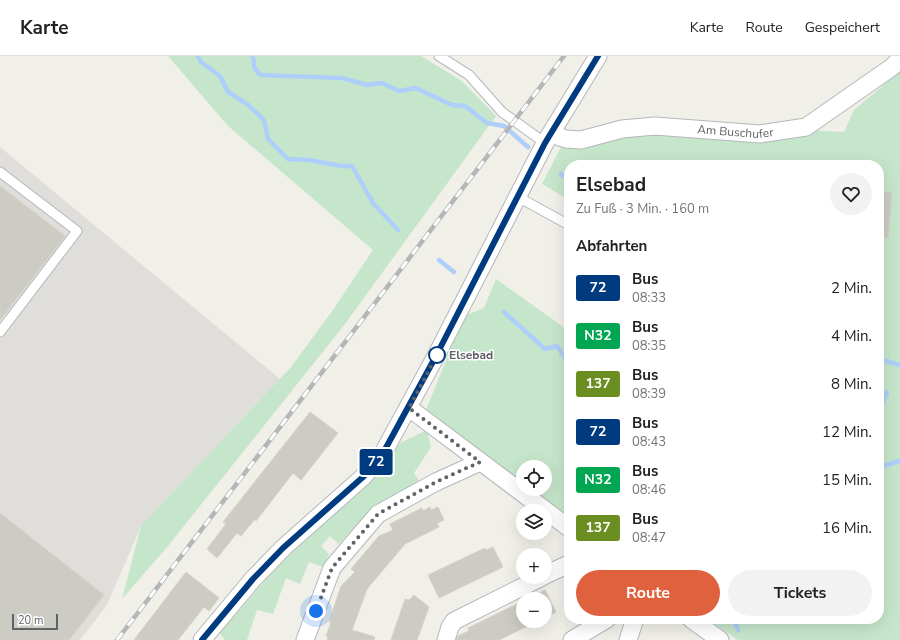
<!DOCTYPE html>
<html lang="de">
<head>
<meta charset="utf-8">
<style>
	:root { --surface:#fff; --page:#f2f2f2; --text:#222; --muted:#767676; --line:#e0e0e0; --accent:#e0613e }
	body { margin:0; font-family:"Nunito Sans",sans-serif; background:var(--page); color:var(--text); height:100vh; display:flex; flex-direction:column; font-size:15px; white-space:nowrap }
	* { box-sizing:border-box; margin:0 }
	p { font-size:13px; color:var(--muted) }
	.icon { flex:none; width:22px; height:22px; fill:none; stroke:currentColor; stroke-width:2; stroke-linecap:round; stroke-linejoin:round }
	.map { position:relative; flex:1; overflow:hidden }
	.panel { position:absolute; left:564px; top:104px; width:320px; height:464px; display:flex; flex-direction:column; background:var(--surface); border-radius:16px; box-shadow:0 4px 16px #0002 }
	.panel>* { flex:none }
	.badge { padding:0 8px; border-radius:3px; font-size:14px; line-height:26px }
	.controls { position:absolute; left:516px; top:404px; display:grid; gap:8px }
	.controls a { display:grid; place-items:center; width:36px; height:36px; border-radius:50%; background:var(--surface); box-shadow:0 4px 16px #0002; font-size:20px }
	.scale { position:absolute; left:12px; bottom:10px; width:46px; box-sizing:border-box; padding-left:4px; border:2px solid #5f6267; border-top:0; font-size:11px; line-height:14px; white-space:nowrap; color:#5f6267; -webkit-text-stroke:3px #fff; paint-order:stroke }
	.you { position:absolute; width:20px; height:20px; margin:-10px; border:3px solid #fff; border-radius:50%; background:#1a73e8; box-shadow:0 0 0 6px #1a73e833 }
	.map>.badge { position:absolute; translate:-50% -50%; box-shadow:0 0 0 2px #fff }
	h2 { padding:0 12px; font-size:15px; line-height:36px }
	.round { display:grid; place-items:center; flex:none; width:42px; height:42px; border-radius:21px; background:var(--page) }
	.headline { display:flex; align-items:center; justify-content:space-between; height:68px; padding:0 12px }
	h1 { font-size:19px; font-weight:700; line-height:30px }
	.action { display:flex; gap:8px; margin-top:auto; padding:8px 12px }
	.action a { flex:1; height:46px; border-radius:24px; background:var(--accent); color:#fff; font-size:16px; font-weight:700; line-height:46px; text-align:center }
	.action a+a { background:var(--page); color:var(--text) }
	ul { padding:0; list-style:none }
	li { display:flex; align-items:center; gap:12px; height:48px; padding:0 12px }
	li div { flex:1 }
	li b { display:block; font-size:15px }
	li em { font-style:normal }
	li .badge { min-width:44px; font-weight:700; text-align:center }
	header { display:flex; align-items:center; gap:24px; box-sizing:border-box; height:56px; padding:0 20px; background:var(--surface); border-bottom:1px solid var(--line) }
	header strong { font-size:19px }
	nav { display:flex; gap:22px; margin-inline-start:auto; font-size:14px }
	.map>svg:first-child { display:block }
	.industrial { fill:#dfdeda }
	.green { fill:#c6e6cb; fill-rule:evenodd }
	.water { fill:#aecffa }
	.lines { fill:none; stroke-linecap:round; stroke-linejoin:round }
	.stream { stroke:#aecffa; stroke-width:4.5 }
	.building { fill:#cccbc4; stroke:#d5d2c6 }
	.lane-casing { stroke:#b5b7bb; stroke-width:11 }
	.street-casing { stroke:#b5b7bb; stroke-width:19 }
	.lane { stroke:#fff; stroke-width:9 }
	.street { stroke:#fff; stroke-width:17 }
	.rail-casing { stroke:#b6b6b7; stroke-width:4.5 }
	.rail { stroke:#fff; stroke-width:3; stroke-dasharray:9; stroke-linecap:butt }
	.line-casing { stroke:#fff; stroke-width:9 }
	.line { stroke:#003b80; stroke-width:6 }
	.walk { stroke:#5f6267; stroke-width:4; stroke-dasharray:0 7.2 }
	.stop-dot { fill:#fff; stroke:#003b80; stroke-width:2 }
	.labels { text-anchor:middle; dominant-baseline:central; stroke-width:3; stroke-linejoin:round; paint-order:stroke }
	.street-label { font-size:12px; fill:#5f6267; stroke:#fff }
	.stop-label { font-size:12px; font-weight:bold; fill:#5f6267; stroke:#fff; text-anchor:start }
</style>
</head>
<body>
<header>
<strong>Karte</strong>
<nav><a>Karte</a><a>Route</a><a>Gespeichert</a></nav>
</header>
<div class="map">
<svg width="900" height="584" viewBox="0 0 900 584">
	<rect width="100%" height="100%" fill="#f0efe8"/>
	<!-- industrial -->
	<path class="industrial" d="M0 91 280 323 141 470 107 549 80 584H0Z"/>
	<!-- green -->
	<g class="green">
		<path d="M168 0H421L462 25 496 60 345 268 168 490 122 543 141 470 291 311 333 254 373 194 228 70Z"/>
		<path d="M900 15V584H738L707 563H879V109H569V144L542 128 562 89 607 85 658 76 705 83 760 87 806 74 844 76 854 54Z"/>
		<path d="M496 223 569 275V468L424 359 464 260 484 252ZM523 411H545V433H523Z"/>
		<path d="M427 374 431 391 414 417 420 426 374 450 339 488 330 480 321 490 329 498 323 511 309 506 300 528 286 522 273 558 257 554 247 584H225L220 577 283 503 365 429 400 387Z"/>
	</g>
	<!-- water -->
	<path class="water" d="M879 331 888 335 889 339 881 354 883 358 879 365Z"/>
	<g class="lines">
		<!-- stream -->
		<g class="stream">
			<path d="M198 0 201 6 220 20 228 36 247 48 264 64 268 83 288 103 309 104 341 110H352L373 147 398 174"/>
			<path d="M252 0 254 5V11L260 19 342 22 367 29 382 27 399 35 416 32 452 49 465 50 487 67 504 70 528 91"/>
			<path d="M561 118 569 124"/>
			<path d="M439 204 454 216"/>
			<path d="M504 256 545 293 557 290 569 308"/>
			<path d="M879 303 900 309"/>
			<path d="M879 411 900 405"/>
			<path d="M733 563 738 574"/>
		</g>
	</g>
	<!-- building -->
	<g class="building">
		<path d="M0 130 65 180 0 264Z"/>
		<path d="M879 135 892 137 888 182H879Z"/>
		<path d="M310 356 338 377 301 424 293 417 256 465 255 463 241 480 237 477 217 502 207 493 226 468 223 466Z"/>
		<path d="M430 451 431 454 438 451 444 464 437 467 439 471 405 488 367 533 352 574 375 581 374 584H327L328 581 326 580 331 567 329 566 341 530 355 516 351 513 379 480 393 474 390 468 422 452 423 455Z"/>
		<path d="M0 457 104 539 69 584H0Z"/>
		<path d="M493 491 503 511 439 542 428 519 485 492 486 494Z"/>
		<path d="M186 516 219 542 209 555 204 551 178 584H134Z"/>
		<path d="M545 534 556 556 545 562V543H528Z"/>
		<path d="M414 539 429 551 417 584H391L405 543 409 544Z"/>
		<path d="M523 545V565H538L499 584H456L458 580 469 575 468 572Z"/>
	</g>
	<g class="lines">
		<!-- lane casing -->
		<g class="lane-casing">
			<g id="lane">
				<path d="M439 0 469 19 502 56 545 87"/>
				<path d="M0 116 77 175 0 276"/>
				<path d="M518 141 569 169"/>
			</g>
		</g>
		<!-- street casing -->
		<g class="street-casing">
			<g id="street">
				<path id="s1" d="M551 78 566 83 581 84 622 73 655 70 760 78 806 71 892 11 900 3"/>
				<path d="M409 352 569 472"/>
				<path d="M545 519 569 508"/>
				<path d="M691 563 720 584"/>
				<path d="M202 584 253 523 283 492 363 421 382 399 436 300 545 87 598 0"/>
				<path d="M305 584 332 512 378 458 436 426 480 406"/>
				<path d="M446 584 450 571 454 565 542 521"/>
				<path d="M572 584 607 563"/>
				<path d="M628 584 635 563"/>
			</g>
		</g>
		<!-- lane -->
		<use href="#lane" class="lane"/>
		<!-- street -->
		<use href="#street" class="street"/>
		<!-- rail casing -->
		<g class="rail-casing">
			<path id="rail" d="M117 584 564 0"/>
		</g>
		<!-- rail -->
		<use href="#rail" class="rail"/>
	</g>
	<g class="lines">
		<!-- line casing -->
		<g class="line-casing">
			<path id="line" d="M202 584 253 523 283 492 363 421 382 399 436 300 545 87 598 0"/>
		</g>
		<!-- line -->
		<use href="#line" class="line"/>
		<!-- walk -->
		<path class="walk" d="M316 555 332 512 378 458 436 426 480 406 409 352 437 299"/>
	</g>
	<!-- markers -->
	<circle class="stop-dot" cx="437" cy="299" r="8"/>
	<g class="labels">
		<!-- street labels -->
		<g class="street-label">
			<text stroke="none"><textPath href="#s1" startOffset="187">Am Buschufer</textPath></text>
		</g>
		<!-- stop labels -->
		<g class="stop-label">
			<text x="449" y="299">Elsebad</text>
		</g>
	</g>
</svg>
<div class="controls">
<a><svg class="icon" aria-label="locate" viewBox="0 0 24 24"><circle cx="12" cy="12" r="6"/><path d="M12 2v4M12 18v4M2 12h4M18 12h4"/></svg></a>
<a><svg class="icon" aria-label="layers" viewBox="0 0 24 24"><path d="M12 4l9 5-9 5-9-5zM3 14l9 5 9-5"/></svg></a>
<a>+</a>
<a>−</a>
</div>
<div class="scale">20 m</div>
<div class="you" style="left:316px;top:555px"></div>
<b class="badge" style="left:376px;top:406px;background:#003b80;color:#fff">72</b>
<section class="panel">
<div class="headline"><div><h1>Elsebad</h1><p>Zu Fuß · 3 Min. · 160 m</p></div><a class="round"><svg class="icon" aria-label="heart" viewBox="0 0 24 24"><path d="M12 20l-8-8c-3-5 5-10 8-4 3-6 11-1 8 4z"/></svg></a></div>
<h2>Abfahrten</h2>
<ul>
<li><span class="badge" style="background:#003b80;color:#fff">72</span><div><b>Bus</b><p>08:33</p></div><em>2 Min.</em></li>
<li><span class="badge" style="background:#00a651;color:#fff">N32</span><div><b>Bus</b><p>08:35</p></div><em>4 Min.</em></li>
<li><span class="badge" style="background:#6b8e23;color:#fff">137</span><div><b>Bus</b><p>08:39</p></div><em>8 Min.</em></li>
<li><span class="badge" style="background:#003b80;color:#fff">72</span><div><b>Bus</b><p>08:43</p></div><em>12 Min.</em></li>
<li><span class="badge" style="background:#00a651;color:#fff">N32</span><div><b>Bus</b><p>08:46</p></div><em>15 Min.</em></li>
<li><span class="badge" style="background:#6b8e23;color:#fff">137</span><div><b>Bus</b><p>08:47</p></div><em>16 Min.</em></li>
</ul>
<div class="action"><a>Route</a><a>Tickets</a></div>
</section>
</div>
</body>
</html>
